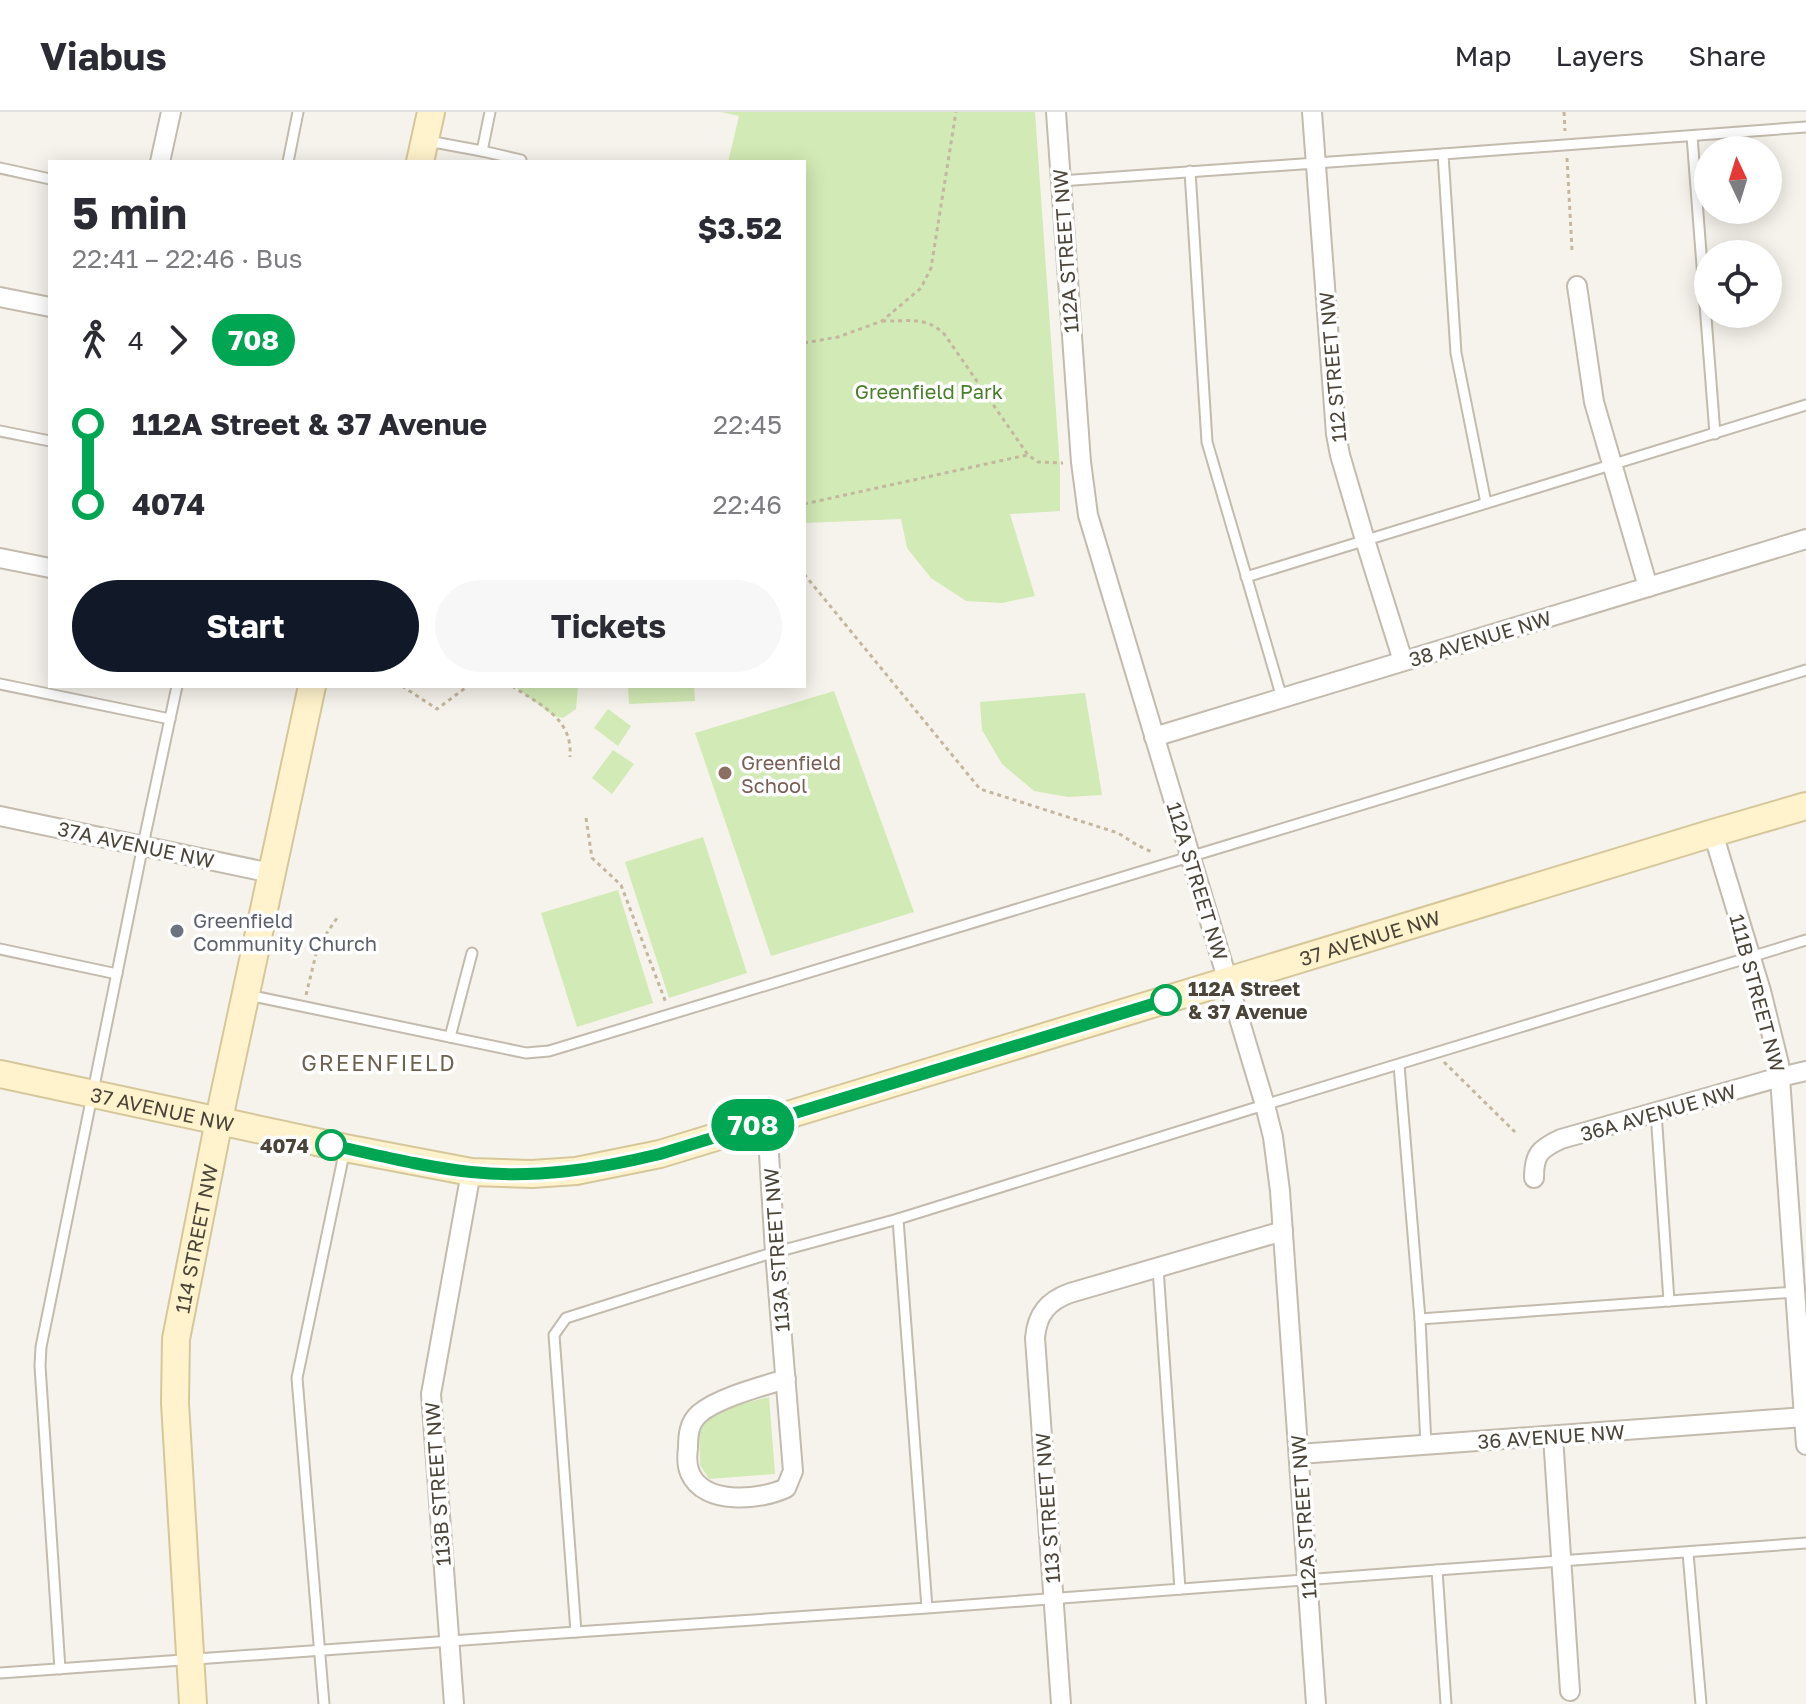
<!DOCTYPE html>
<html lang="en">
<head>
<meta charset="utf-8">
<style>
	:root { --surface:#fff; --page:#f7f7f7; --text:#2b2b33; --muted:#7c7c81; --line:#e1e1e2; --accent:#111827 }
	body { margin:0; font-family:"Golos Text",sans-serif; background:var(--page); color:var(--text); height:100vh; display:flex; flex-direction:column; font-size:30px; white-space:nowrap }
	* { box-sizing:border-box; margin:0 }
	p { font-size:26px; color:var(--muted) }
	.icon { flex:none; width:44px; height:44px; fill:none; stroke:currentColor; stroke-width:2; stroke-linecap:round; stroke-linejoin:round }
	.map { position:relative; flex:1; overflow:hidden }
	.drawer { position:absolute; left:48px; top:48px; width:758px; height:528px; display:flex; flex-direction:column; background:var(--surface); border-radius:0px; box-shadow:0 4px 20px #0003 }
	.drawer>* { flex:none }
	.badge { padding:0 16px; border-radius:26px; font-size:28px; line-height:52px }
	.needle { width:52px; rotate:356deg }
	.controls { position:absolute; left:1694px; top:24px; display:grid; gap:16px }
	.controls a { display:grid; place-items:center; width:88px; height:88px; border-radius:50%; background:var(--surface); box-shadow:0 4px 20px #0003; font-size:40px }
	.map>.badge { position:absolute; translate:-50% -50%; box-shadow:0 0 0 4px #fff }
	.legs { display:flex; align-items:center; gap:12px; height:88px; padding:0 24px; font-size:26px }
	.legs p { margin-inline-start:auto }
	.headline { display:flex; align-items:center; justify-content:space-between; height:136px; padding:0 24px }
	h1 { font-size:44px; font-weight:700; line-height:60px }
	.primary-button { display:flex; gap:16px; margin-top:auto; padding:16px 24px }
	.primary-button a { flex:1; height:92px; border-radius:48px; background:var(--accent); color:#fff; font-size:32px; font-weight:700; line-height:92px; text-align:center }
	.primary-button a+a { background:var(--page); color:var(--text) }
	ul { padding:0 24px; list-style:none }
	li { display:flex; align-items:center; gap:28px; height:80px; font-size:30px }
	li i { display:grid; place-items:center; width:12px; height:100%; margin:0 10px; background:currentColor }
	li i::after { content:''; width:20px; height:20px; margin:-10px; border:6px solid; border-radius:50%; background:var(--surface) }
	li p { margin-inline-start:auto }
	li:first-child i { background:linear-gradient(#0000 50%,currentColor 0) }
	li:last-child i { background:linear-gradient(currentColor 50%,#0000 0) }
	header { display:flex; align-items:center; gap:48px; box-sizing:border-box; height:112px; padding:0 40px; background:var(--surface); border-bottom:2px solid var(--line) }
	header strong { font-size:38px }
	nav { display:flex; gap:44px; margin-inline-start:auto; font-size:28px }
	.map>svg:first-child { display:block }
	.green { fill:#d2eab5 }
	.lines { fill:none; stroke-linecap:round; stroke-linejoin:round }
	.lane-casing { stroke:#c2bbae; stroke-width:13 }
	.street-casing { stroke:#c2bbae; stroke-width:22 }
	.secondary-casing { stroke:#d6c79b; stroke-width:30 }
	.path { stroke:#c4b79f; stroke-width:3; stroke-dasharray:4 4; stroke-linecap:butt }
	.lane { stroke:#fff; stroke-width:9 }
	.street { stroke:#fff; stroke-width:18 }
	.secondary { stroke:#fff3cd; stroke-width:26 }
	.line-1-casing { stroke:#fff; stroke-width:18 }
	.line-1 { stroke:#00a651; stroke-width:12 }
	.education-dot { fill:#8d6e63; stroke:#fff; stroke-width:3 }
	.worship-dot { fill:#6b7280; stroke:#fff; stroke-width:3 }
	.stop-1-dot { fill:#fff; stroke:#00a651; stroke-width:4 }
	.labels { text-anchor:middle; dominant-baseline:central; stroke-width:7; stroke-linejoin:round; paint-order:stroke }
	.street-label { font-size:20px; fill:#4b4439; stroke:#fff }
	.park-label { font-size:20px; fill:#4a7f2a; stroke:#fff }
	.education-label { font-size:20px; fill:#785e54; stroke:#fff; text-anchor:start }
	.worship-label { font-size:20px; fill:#5b616d; stroke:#fff; text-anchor:start }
	.stop-label { font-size:20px; font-weight:bold; fill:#4b4439; stroke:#fff; text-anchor:start }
	.neighbourhood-label { font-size:22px; letter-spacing:2px; fill:#6e6250; stroke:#fff }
</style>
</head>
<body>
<header>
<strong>Viabus</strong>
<nav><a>Map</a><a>Layers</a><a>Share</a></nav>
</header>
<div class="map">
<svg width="1806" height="1592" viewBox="0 0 1806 1592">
	<rect width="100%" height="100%" fill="#f6f3ec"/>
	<!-- green -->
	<g class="green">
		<path d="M721 0H1035L1060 356V399L1010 402 1035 484 1002 491 966 489 931 466 907 436 901 407 804 411V50H728L739 4Z"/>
		<path d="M514 574H578L576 597 563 606 554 604Z"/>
		<path d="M628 574H694L695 589 629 592Z"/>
		<path d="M834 579 914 800 771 844 695 621Z"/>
		<path d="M1085 581 1102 683 1068 685 1034 679 1002 652 982 618 980 590Z"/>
		<path d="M608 597 631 614 618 634 594 616Z"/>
		<path d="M613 638 634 652 612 682 592 666Z"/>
		<path d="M703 725 747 861 669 886 625 750Z"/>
		<path d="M618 778 653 891 577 915 541 801Z"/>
		<path d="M769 1285 775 1362 709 1367 700 1353 699 1315 716 1298Z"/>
	</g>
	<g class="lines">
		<!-- lane casing -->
		<g class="lane-casing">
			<g id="lane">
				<path d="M1692 24 1715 322"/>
				<path d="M428 29 482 39 490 0"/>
				<path d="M482 39 521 48"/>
				<path d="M288 50 298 0"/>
				<path d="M0 56 50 67"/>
				<path d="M1190 59 1207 330 1282 586"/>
				<path d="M1060 69 1443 42"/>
				<path d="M0 319 50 329"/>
				<path d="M1486 391 1456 241 1443 42 1806 15"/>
				<path d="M1246 465 1806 293"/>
				<path d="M0 572 170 607"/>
				<path d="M0 837 117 862"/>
				<path d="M248 883 526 941 549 939 1806 558"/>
				<path d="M450 925 472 841"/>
				<path d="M1399 953 1420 1207 1426 1334"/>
				<path d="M1656 1000 1669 1189"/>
				<path d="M898 1107 1248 998 1806 828"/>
				<path d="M1158 1156 1180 1477"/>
				<path d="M1420 1207 1795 1180"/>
				<path d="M1688 1441 1701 1592"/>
				<path d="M1437 1458 1806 1431"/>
				<path d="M927 1496 898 1107 762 1144 566 1206 554 1223 576 1520 927 1496 1437 1458 1446 1592"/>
				<path d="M60 1557 40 1254 41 1235 143 733 177 574"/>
				<path d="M0 1561 576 1520"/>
				<path d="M324 1592 297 1266 345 1037"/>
			</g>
		</g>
		<!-- street casing -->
		<g class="street-casing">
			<g id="street">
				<path d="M1056 0 1081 350 1088 403 1265 993 1273 1025 1280 1079 1316 1592"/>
				<path d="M1312 0 1336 322 1340 343 1365 428 1403 549"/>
				<path d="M160 50 171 0"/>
				<path d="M1577 174 1594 290 1648 475"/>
				<path d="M0 185 50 195"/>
				<path d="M0 446 50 456"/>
				<path d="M1154 625 1806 427"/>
				<path d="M0 704 271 761"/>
				<path d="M1713 721 1761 879 1779 952 1806 1333"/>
				<path d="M767 1009 775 1140 793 1359 786 1376C761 1388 704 1394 690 1361 687 1354 687 1343 688 1336 688 1323 689 1311 699 1302 717 1286 763 1274 786 1267"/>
				<path d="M1534 1066C1534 1043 1539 1037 1561 1027L1780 965 1806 959"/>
				<path d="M1553 1324 1570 1579"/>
				<path d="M1299 1342 1804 1305"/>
				<path d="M454 1592 431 1282 471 1060"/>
				<path d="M1061 1592 1035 1226C1037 1202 1048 1189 1070 1181L1283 1119"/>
			</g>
		</g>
		<!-- secondary casing -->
		<g class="secondary-casing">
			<g id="secondary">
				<path d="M420 50 431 0"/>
				<path id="s1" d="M0 962 345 1036 471 1060 532 1062 576 1059 660 1042 1713 721 1806 694"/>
				<path id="s2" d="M193 1592 175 1291 176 1227 223 988 312 574"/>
			</g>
		</g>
		<!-- path -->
		<g class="path">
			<path d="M1564 0 1565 19"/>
			<path d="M1567 46 1572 138"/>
			<path d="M882 209C907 210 926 203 945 223L1028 343 1038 350 1063 351"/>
			<path d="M804 231 838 225 882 209 921 176 931 156 956 0"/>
			<path d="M804 392 1027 343"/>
			<path d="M804 462 980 677 1118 721 1137 733 1154 741"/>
			<path d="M402 574 437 597 468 574"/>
			<path d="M512 574C540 593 573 606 570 645"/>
			<path d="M586 706 592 746 621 773 666 891"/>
			<path d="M306 883 318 834 337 806"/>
			<path d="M1444 950 1515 1020"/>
		</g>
		<!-- lane -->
		<use href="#lane" class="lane"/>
		<!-- street -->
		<use href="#street" class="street"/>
		<!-- secondary -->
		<use href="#secondary" class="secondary"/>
	</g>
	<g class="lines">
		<!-- line-1 casing -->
		<g class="line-1-casing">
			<path id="line-1" d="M331 1033C377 1043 424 1055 471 1060 535 1067 598 1057 660 1042L1166 888"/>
		</g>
		<!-- line-1 -->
		<use href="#line-1" class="line-1"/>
	</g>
	<!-- markers -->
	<circle class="education-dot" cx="725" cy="661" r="8"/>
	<circle class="worship-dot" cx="177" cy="819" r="8"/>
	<g class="stop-1-dot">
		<circle cx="1166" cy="888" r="14"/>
		<circle cx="331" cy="1033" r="14"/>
	</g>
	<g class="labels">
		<!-- street labels -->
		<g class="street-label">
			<text transform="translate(1065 139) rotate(-94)">112A STREET NW</text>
			<text transform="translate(1332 255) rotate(-95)">112 STREET NW</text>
			<text transform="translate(1480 526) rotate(-17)">38 AVENUE NW</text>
			<text transform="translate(136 732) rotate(12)">37A AVENUE NW</text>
			<text transform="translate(1198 769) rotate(73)">112A STREET NW</text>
			<text stroke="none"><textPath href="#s1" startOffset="1414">37 AVENUE NW</textPath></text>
			<text transform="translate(1758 881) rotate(75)">111B STREET NW</text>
			<text stroke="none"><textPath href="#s1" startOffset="166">37 AVENUE NW</textPath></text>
			<text transform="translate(1658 1000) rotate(-16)">36A AVENUE NW</text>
			<text stroke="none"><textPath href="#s2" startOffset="468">114 STREET NW</textPath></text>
			<text transform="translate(776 1138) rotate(-94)">113A STREET NW</text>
			<text transform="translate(1551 1324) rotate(-4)">36 AVENUE NW</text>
			<text transform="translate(437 1372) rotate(-94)">113B STREET NW</text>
			<text transform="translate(1047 1396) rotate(-94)">113 STREET NW</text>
			<text transform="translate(1303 1405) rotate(-94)">112A STREET NW</text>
		</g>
		<!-- park labels -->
		<g class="park-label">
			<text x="929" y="279">Greenfield Park</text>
		</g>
		<!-- education labels -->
		<g class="education-label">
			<text x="741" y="650">Greenfield<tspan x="741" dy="23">School</tspan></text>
		</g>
		<!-- worship labels -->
		<g class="worship-label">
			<text x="193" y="808">Greenfield<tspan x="193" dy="23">Community Church</tspan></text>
		</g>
		<!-- stop labels -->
		<g class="stop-label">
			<text x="1188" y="876">112A Street<tspan x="1188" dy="23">&amp; 37 Avenue</tspan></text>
			<text x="309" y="1033" text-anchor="end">4074</text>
		</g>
		<!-- neighbourhood labels -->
		<g class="neighbourhood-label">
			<text x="379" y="950">GREENFIELD</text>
		</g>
	</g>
</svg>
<div class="controls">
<a><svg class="needle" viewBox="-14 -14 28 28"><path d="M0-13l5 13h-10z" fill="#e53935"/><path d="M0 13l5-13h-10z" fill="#7c7c81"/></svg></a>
<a><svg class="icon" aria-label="locate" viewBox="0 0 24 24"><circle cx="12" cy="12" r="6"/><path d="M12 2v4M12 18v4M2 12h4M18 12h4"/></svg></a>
</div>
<b class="badge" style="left:753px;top:1013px;background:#00a651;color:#fff">708</b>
<section class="drawer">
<div class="headline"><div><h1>5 min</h1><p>22:41 – 22:46 · Bus</p></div><b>$3.52</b></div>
<div class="legs"><svg class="icon" aria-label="walk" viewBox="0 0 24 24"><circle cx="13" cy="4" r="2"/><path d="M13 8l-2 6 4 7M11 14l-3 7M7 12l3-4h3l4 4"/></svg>4<svg class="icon" aria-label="forward" viewBox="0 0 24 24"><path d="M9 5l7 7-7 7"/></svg><b class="badge" style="background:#00a651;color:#fff">708</b></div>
<ul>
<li><i style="color:#00a651"></i><b>112A Street &amp; 37 Avenue</b><p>22:45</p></li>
<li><i style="color:#00a651"></i><b>4074</b><p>22:46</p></li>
</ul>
<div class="primary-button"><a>Start</a><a>Tickets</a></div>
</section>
</div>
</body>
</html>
